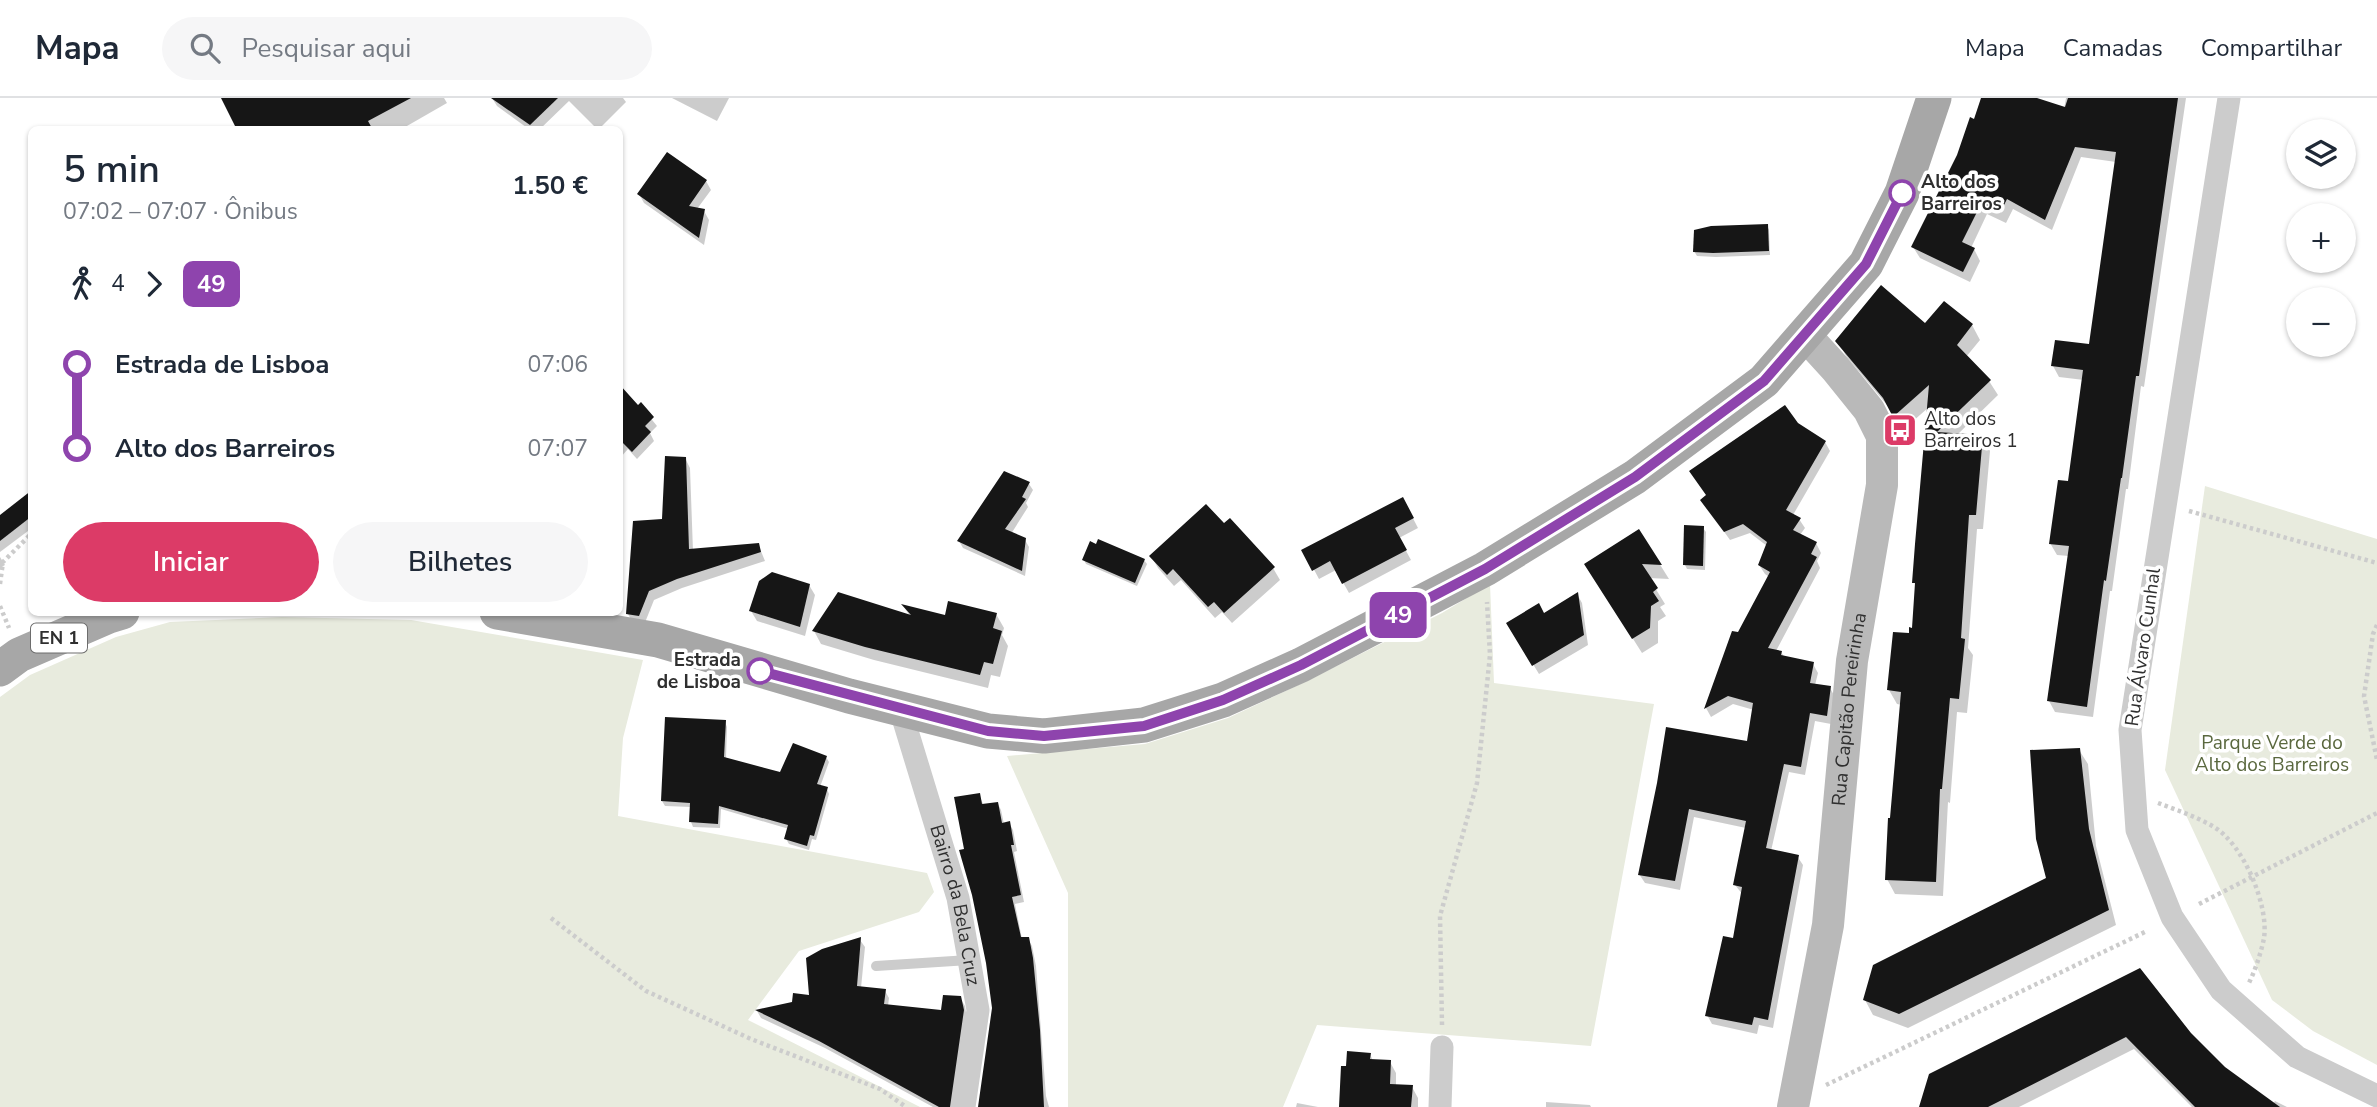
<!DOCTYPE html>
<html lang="pt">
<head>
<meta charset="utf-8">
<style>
	:root { --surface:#fff; --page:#f6f6f7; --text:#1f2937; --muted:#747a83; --line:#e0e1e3; --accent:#dc3b67 }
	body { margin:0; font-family:"Nunito Sans",sans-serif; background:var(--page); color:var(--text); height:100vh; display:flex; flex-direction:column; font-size:26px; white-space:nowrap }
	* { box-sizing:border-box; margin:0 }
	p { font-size:23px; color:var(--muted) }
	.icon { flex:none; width:38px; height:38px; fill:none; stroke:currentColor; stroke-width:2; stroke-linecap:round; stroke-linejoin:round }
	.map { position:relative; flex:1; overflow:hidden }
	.drawer { position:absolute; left:28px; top:28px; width:595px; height:490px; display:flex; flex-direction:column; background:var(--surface); border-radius:10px; box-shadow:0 2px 5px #0004 }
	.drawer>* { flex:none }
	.badge { padding:0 14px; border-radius:10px; font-size:24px; line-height:46px }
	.fabs { position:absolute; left:2286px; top:21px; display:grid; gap:14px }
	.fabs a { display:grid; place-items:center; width:70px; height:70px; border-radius:50%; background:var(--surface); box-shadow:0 2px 5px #0004; font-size:35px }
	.map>.badge { position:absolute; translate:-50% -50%; box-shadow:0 0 0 4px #fff }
	.legs { display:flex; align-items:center; gap:10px; height:77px; padding:0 35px; font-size:23px }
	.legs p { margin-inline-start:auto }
	.overview { display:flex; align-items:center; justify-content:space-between; height:119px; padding:0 35px }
	h1 { font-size:38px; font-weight:600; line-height:52px }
	.action { display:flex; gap:14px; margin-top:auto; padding:14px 35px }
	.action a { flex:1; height:80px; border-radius:42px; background:var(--accent); color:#fff; font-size:28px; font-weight:600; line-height:80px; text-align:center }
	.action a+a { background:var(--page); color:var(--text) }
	ul { padding:0 35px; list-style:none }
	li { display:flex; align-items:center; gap:24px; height:84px; font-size:26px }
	li i { display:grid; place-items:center; width:10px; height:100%; margin:0 9px; background:currentColor }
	li i::after { content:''; width:18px; height:18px; margin:-9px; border:5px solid; border-radius:50%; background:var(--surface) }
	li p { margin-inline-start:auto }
	li:first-child i { background:linear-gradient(#0000 50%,currentColor 0) }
	li:last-child i { background:linear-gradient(currentColor 50%,#0000 0) }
	header { display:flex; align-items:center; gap:42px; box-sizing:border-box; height:98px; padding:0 35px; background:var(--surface); border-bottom:2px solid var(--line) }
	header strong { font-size:33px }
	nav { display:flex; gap:38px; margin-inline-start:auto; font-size:24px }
	.search { width:490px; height:63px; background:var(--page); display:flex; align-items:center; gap:18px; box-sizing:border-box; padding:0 24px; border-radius:38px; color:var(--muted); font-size:26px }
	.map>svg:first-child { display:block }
	.green { fill:#e8ebde }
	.shadow { fill:#0003 }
	.building { fill:#161616 }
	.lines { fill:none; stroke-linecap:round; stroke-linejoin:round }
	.path { stroke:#ccc; stroke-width:4.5; stroke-dasharray:3.5 3.5; stroke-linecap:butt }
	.lane { stroke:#ccc; stroke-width:10 }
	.street { stroke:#ccc; stroke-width:23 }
	.secondary { stroke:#b9b9b9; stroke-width:32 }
	.primary { stroke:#a7a7a7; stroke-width:35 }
	.line-1-casing { stroke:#fff; stroke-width:16 }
	.line-1 { stroke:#8e44ad; stroke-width:10 }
	.stop-1-dot { fill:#fff; stroke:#8e44ad; stroke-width:3.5 }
	.labels { text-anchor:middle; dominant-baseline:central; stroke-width:7; stroke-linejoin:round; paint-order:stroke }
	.shield { fill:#fff; stroke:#6d6d6d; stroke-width:2 }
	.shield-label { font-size:18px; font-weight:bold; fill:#2f2f2f }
	.stop-label { font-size:19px; font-weight:bold; fill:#2f2f2f; stroke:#fff; text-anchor:start }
	.poi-label { font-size:19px; fill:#2f2f2f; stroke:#fff; text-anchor:start }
	.street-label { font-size:19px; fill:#2f2f2f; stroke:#fff }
	.park-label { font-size:19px; fill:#5a683e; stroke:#fff }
</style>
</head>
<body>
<header>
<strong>Mapa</strong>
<div class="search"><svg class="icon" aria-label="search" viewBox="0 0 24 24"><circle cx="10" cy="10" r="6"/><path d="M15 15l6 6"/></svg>Pesquisar aqui</div>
<nav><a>Mapa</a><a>Camadas</a><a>Compartilhar</a></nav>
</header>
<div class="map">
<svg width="2377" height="1009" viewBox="0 0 2377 1009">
	<rect width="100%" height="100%" fill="#fff"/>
	<!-- green -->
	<g class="green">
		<path d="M2205 388 2377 441V967L2313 933 2272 902 2165 672Z"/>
		<path d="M1490 486 1494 585 1654 606 1591 948 1317 927 1283 1009H1068V795L1007 658 1145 646 1228 620 1307 583 1442 515Z"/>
		<path d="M282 519 411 522 643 562 623 640 618 718 927 775 934 794 919 814 799 853 748 922 920 1009H0V599L30 577 116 539 170 524Z"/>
	</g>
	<!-- shadow -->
	<g class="shadow">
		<path d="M224 0H444L447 5 400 32H240Z"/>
		<path d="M492 0H623L626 4 598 32 569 3 539 32H530L497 8Z"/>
		<path d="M672 0H729L717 23Z"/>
		<path d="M1982 0H2031L2064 11 2066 0H2186L2144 289 2141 288 2128 391H2126L2112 493H2110L2093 619 2055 614 2049 603 2069 458 2057 457 2050 445 2070 385 2084 282 2059 279 2053 268 2091 248 2116 64 2081 59 2052 132 2013 111 2006 125 1987 116 1971 150 1974 151 1980 163 1970 184 1920 160 1913 149 1975 23Z"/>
		<path d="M706 83 711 92 697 111 704 113 709 122 704 147 644 105 639 96Z"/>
		<path d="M1767 127 1769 132 1770 157 1716 159 1697 158 1694 153Z"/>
		<path d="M1925 227H1972L1980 242 1966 259 1989 283 1998 297 1957 337 1982 338 1990 353 1983 431H1977L1968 550 1973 557 1967 615 1957 614 1950 705 1948 704 1943 798 1895 796 1887 781 1902 607 1897 606 1889 592 1913 531 1917 490 1914 484 1929 309 1903 332 1892 313 1846 258 1838 243Z"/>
		<path d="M620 290 637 309 640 307 657 328 650 335 654 343 637 361 628 351 620 360Z"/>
		<path d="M1797 327 1825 344 1830 353 1793 417 1799 421 1805 430 1800 437 1816 445 1821 455 1817 463 1820 470 1776 553 1781 554 1785 560 1813 566 1818 575 1815 587 1830 590 1835 599 1831 626 1815 623 1805 677 1789 674 1771 753 1797 758 1803 767 1773 930 1759 927 1757 936 1712 926 1707 917 1735 842 1743 797 1735 787 1746 730 1694 719 1680 792 1645 785 1639 776 1658 686 1748 645 1754 612 1733 606 1711 619 1706 610 1733 535 1739 536 1769 479 1765 476 1759 467 1767 448 1750 435 1730 442 1708 411Z"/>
		<path d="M685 360 690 370 693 453 758 446 765 463 682 490 654 502 644 527 633 525 628 516Z"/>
		<path d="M1029 386 1033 392 1026 405 1028 409 1011 436 1025 442 1029 449 1025 478 963 450 959 443Z"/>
		<path d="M1403 401 1418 430 1399 440 1411 462 1349 495 1336 472 1319 481 1304 453Z"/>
		<path d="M32 407V430L0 454V419Z"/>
		<path d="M1224 428 1273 470 1280 482 1232 525 1222 514 1215 520 1181 482 1174 488 1158 470 1151 458Z"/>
		<path d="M1703 430 1706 434 1705 472 1687 471 1685 467Z"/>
		<path d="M1639 433 1669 481 1649 480 1665 506 1660 509 1666 518 1658 523V545L1642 555 1595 481Z"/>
		<path d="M1097 448 1144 462 1147 466 1137 488 1086 466 1084 462Z"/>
		<path d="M0 459 5 467 0 470Z"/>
		<path d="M809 487 815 497 805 538 757 523 751 513Z"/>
		<path d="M1577 496 1582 505 1588 547 1539 576 1508 525 1544 517Z"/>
		<path d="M904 509 946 519 996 516 1004 530 1002 537 1008 548 1000 579 991 577 988 590 874 562 821 546 814 533 910 518Z"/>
		<path d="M725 624 727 629 726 661 781 676 826 659 829 664 820 689 827 691 829 696 816 742 812 741 809 752 789 746 786 741 789 731 721 711 720 730 693 729 691 724V709L665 708 662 703Z"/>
		<path d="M2079 652 2088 666 2096 748 2116 827 1908 930 1873 917 1865 902 2048 781Z"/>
		<path d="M979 697 984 708 998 706 1001 712 1004 726 1009 725 1013 732 1017 753 1014 754 1024 804 1015 806 1022 841H1028L1032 848 1036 868 1046 998 1049 1009H980L994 910 987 864 966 752Z"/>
		<path d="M860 842 865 849 861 890 885 893 889 900 888 908 943 914 960 900 965 908 967 921 955 1009H933L825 950 761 920 757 913 794 905 811 899Z"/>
		<path d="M2140 872 2190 936 2224 970 2273 1006 2275 1003 2287 1009H2192L2134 951 2019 1009H1921Z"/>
		<path d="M1370 956 1373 963 1390 964 1396 975V988L1412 989 1418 1000V1009H1341Z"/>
		<path d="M1546 1004 1590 1007 1591 1009H1546Z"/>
		<path d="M1297 1005 1318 1009H1296Z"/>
	</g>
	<!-- building -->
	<g class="building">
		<path d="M221 0H411L368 23 373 32H237Z"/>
		<path d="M491 0H558L530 27Z"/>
		<path d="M1981 0H2037L2065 9 2068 0H2178L2139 278H2136L2122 380H2121L2106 483 2104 482 2087 609 2047 603 2069 448 2049 446 2058 382 2068 383 2083 272 2051 268 2055 242 2089 246 2116 54 2075 49 2045 122 2007 101 2000 115 1981 106 1962 144 1975 150 1963 174 1911 149 1957 57 1970 19 1974 21Z"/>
		<path d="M667 54 707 82 689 108 705 111 699 140 637 96Z"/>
		<path d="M1768 126 1769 153 1713 155 1693 154 1694 132 1711 128Z"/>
		<path d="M1881 187 1925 225 1944 203 1973 226 1957 247 1991 282 1937 334 1983 337 1976 417H1969L1961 540 1965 541 1959 601 1950 600 1942 691H1940L1936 784 1885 782 1888 720H1890L1901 594 1887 592 1893 534 1909 535V529L1912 530 1915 485H1912L1915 446 1929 287 1893 319 1883 300 1835 243Z"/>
		<path d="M620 287 638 307 641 304 654 319 645 328 651 334 632 354 620 342Z"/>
		<path d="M1785 307 1798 325 1826 343 1786 412 1801 420 1793 432 1817 444 1811 456 1817 459 1768 550 1782 553 1781 557 1814 564 1810 585 1831 588 1827 618 1810 615 1801 669 1784 666 1766 750 1799 757 1768 922 1754 919 1752 927 1705 918 1723 838 1733 840 1742 789 1733 787 1746 723 1689 711 1675 783 1638 777 1657 685 1666 629 1747 643 1753 605 1728 598 1704 611 1732 533 1738 534 1770 474 1758 467 1767 444 1743 426 1724 434 1700 402 1706 397 1689 373Z"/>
		<path d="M665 358 686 359 689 451 759 445 761 454 677 481 649 493 639 518 626 516 633 423 662 421Z"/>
		<path d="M1004 373 1030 384 1022 399 1026 401 1005 431 1026 440 1022 473 957 443Z"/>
		<path d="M32 392V418L0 443V417Z"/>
		<path d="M1403 399 1414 420 1395 430 1407 452 1342 486 1330 463 1312 473 1301 452Z"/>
		<path d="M1206 406 1224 425 1230 420 1275 469 1224 515 1214 504 1208 509 1173 471 1167 477 1149 458Z"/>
		<path d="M1684 427 1704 428 1703 468 1683 467Z"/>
		<path d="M1639 431 1662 467 1642 466 1658 490 1653 494 1659 503 1651 508 1650 530 1632 541 1584 466Z"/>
		<path d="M1098 441 1145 461 1135 485 1082 462 1090 443 1096 446Z"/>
		<path d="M772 474 810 486 800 529 749 513 759 483Z"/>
		<path d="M838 494 911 517 901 506 945 517 948 503 997 515 993 530 1002 533 993 566 984 564 980 577 865 549 812 533Z"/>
		<path d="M1578 494 1584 537 1532 568 1506 525 1539 505 1544 515Z"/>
		<path d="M665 619 726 622 724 659 780 674 793 645 827 658 817 686 828 689 814 738 810 737 807 748 784 741 788 727 719 708 718 726 689 724 690 705 661 703Z"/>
		<path d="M2080 650 2089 731 2109 812 1899 916 1863 902 1873 867 2046 780 2036 741 2030 652Z"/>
		<path d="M980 695 982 706 998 704 1002 725 1010 723 1014 747H1011L1021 797 1012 799 1021 839H1029L1033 860 1040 932 1044 1009H978L992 910 986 865 972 797 959 752 964 751 954 699Z"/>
		<path d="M861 839 857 888 886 891 884 906 941 912 943 897 961 898 964 912 950 1009H939L819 943 755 912 792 904 793 895 809 897 806 860 822 851Z"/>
		<path d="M2140 870 2191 935 2225 969 2280 1009H2195L2126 939 1988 1009H1919L1929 976Z"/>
		<path d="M1347 953 1371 955 1370 961 1391 962 1390 986 1413 987 1411 1009H1339L1341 968H1346Z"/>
	</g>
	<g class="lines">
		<!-- path -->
		<g class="path">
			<path d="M2189 413 2377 465"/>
			<path d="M0 486 3 464 32 435"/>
			<path d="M0 508 9 530"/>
			<path d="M2377 527 2373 536 2364 598 2377 662"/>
			<path d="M2158 705C2177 712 2197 719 2214 729 2243 746 2269 807 2264 840 2261 855 2255 873 2248 887"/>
			<path d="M2199 806 2377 715"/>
			<path d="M551 820 646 893 751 941 880 991 906 1009"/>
			<path d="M1442 927 1440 818 1477 685 1490 557 1487 504"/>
			<path d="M1826 987 2147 833"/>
		</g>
		<!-- lane -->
		<path class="lane" d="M876 868 969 862"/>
		<!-- street -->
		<g class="street">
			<path d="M2229 0 2130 632 2137 732 2172 819 2221 892 2297 959 2377 998"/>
			<path id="s1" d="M900 610 958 800 978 912 964 1009"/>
			<path d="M1440 1009 1442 949"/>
		</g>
		<!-- secondary -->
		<path class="secondary" id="s2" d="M1793 1009 1828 827 1852 563 1882 387V338L1869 312 1836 271 1805 237"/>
		<!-- primary -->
		<g class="primary">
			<path d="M497 514 658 542 849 598 988 633 1044 638 1144 627 1223 602 1301 567 1485 471 1635 379 1764 283 1866 166 1902 95 1934 0"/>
			<path d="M0 571 19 557 109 518 122 514"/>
		</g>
	</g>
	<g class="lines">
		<!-- line-1 casing -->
		<g class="line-1-casing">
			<path id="line-1" d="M760 573 988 633 1044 638 1144 628 1223 602 1301 567 1485 471 1635 379 1764 283 1866 166 1902 95"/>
		</g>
		<!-- line-1 -->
		<use href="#line-1" class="line-1"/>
	</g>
	<!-- icons -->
	<defs>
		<g id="bus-square" transform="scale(1.75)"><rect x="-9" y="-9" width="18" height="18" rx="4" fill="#dc3b67" stroke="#fff"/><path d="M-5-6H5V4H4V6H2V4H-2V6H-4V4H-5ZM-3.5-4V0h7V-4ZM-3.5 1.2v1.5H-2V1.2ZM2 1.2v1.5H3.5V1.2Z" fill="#fff"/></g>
	</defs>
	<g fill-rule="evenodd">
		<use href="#bus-square" x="1900" y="332"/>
	</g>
	<!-- markers -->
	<g class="stop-1-dot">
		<circle cx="1902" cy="95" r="12"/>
		<circle cx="760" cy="573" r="12"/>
	</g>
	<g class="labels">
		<!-- shield labels -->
		<rect class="shield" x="31" y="525.5" width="56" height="29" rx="5"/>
		<g class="shield-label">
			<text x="59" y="540">EN 1</text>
		</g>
		<!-- stop labels -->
		<g class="stop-label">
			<text x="1921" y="84">Alto dos<tspan x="1921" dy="22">Barreiros</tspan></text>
			<text x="741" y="562" text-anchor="end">Estrada<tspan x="741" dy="22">de Lisboa</tspan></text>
		</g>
		<!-- poi labels -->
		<g class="poi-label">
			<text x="1924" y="321">Alto dos<tspan x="1924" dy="22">Barreiros 1</tspan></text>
		</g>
		<!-- street labels -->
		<g class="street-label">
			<text transform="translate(2143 549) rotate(-82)">Rua Álvaro Cunhal</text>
			<text stroke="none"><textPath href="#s2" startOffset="402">Rua Capitão Pereirinha</textPath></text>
			<text stroke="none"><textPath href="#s1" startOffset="205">Bairro da Bela Cruz</textPath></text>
		</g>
		<!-- park labels -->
		<g class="park-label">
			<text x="2272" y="645">Parque Verde do<tspan x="2272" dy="22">Alto dos Barreiros</tspan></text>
		</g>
	</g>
</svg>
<div class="fabs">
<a><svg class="icon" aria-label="layers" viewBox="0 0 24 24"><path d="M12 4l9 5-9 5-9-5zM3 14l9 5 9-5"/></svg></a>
<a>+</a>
<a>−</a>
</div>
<b class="badge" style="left:1398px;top:517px;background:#8e44ad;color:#fff">49</b>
<section class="drawer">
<div class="overview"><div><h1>5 min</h1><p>07:02 – 07:07 · Ônibus</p></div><b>1.50 €</b></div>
<div class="legs"><svg class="icon" aria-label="walk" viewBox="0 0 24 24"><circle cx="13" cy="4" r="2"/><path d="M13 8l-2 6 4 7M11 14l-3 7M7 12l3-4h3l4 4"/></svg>4<svg class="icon" aria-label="forward" viewBox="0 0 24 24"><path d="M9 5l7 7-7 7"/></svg><b class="badge" style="background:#8e44ad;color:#fff">49</b></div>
<ul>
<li><i style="color:#8e44ad"></i><b>Estrada de Lisboa</b><p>07:06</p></li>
<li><i style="color:#8e44ad"></i><b>Alto dos Barreiros</b><p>07:07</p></li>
</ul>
<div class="action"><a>Iniciar</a><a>Bilhetes</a></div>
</section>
</div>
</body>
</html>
